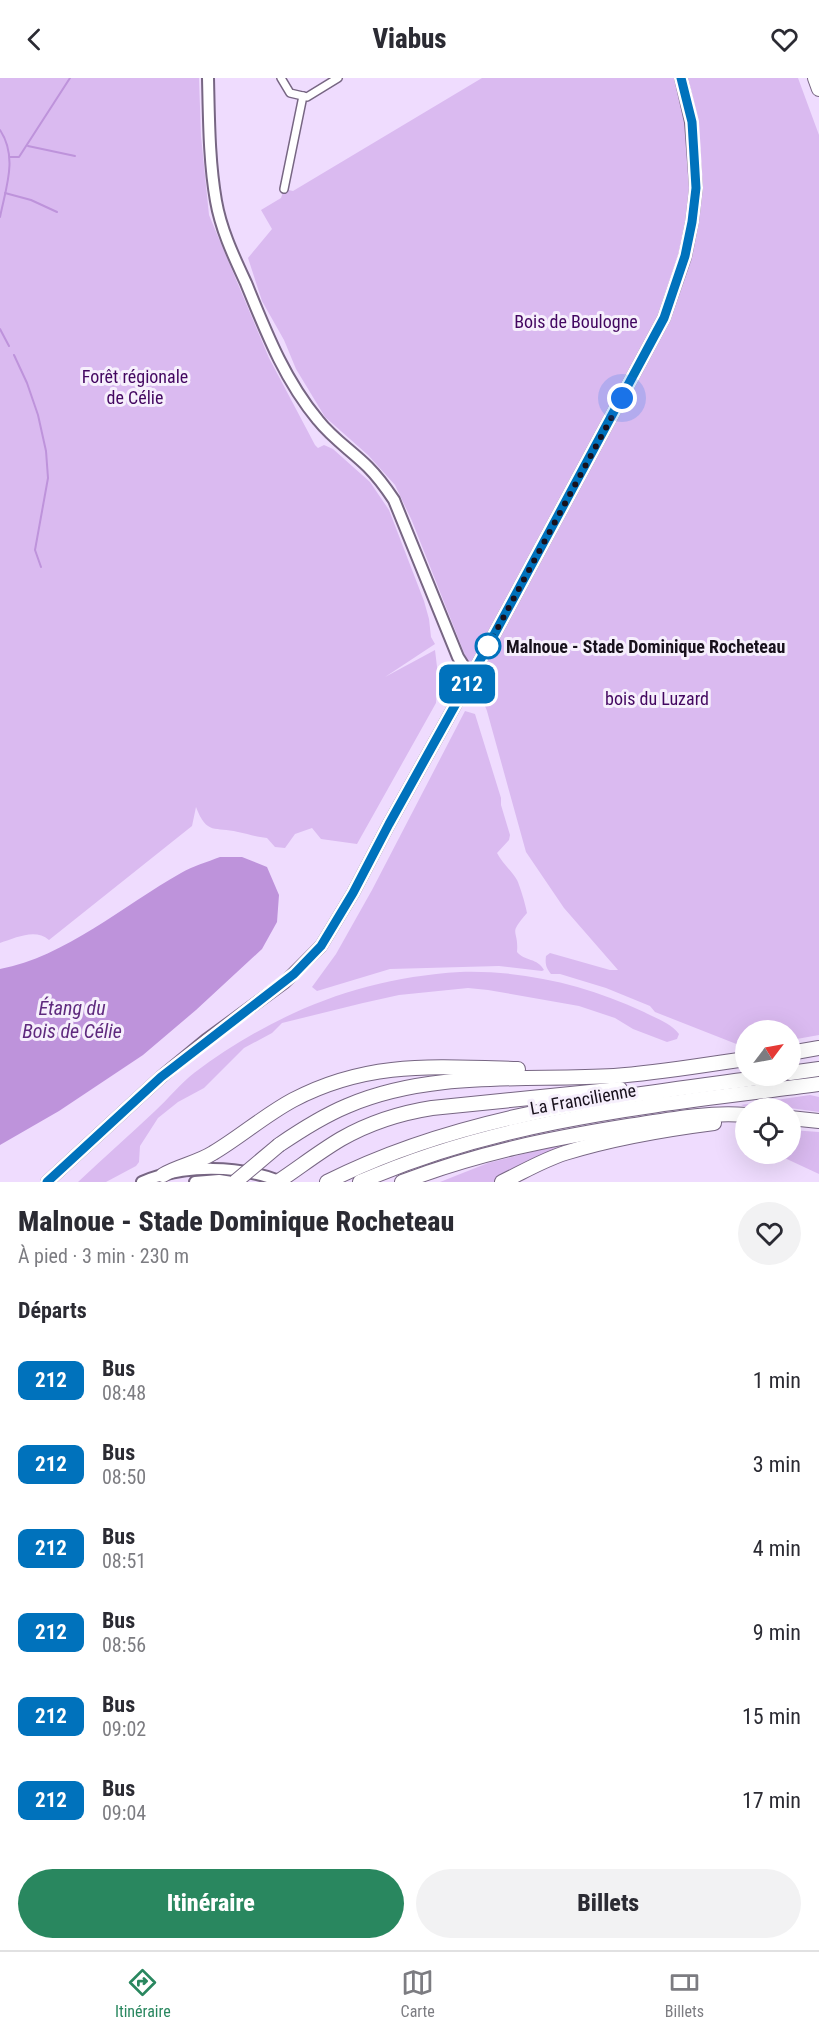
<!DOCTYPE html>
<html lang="fr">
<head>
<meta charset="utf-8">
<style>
	:root { --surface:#fff; --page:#f2f2f3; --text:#2b2b33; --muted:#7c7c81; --line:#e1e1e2; --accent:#29875f }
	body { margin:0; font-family:"Roboto Condensed",sans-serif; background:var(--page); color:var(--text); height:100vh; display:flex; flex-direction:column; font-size:22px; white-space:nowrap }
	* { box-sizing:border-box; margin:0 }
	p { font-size:20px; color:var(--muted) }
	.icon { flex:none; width:33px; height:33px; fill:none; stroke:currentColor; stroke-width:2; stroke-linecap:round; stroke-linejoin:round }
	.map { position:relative; height:1104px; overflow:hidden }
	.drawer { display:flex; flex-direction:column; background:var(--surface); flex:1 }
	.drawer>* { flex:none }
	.badge { padding:0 12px; border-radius:9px; font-size:21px; line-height:39px }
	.needle { width:39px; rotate:58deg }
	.buttons { position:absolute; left:735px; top:942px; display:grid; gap:12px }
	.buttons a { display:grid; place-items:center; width:66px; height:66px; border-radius:50%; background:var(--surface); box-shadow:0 6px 24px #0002; font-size:30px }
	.you { position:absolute; width:30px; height:30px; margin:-15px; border:4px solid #fff; border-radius:50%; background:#1a73e8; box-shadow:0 0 0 9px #1a73e833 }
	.map>.badge { position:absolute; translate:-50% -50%; box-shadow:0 0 0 3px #fff }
	h2 { padding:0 18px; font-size:22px; line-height:54px }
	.round { display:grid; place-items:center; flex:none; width:63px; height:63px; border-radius:32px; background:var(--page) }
	.summary { display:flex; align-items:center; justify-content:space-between; height:102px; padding:0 18px }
	h1 { font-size:28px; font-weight:800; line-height:45px }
	.button { display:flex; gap:12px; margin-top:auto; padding:12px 18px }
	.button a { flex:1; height:69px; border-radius:36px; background:var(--accent); color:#fff; font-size:24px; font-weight:800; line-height:69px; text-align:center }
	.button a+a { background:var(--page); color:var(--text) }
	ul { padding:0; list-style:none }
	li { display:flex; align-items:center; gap:18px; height:84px; padding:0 18px }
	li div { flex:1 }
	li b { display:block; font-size:22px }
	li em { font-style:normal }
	li .badge { min-width:66px; font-weight:700; text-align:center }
	header { display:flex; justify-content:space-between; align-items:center; height:78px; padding:0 18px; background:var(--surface); font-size:27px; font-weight:800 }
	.tab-bar { display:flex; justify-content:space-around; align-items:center; height:84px; border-top:2px solid var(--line); background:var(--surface); font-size:16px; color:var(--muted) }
	.tab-bar a { display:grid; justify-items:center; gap:3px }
	.tab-bar .active { color:var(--accent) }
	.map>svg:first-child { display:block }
	.green { fill:#dabaf0 }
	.water { fill:#be93db }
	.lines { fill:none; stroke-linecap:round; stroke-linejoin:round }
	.stream { stroke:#be93db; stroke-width:2 }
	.street-casing { stroke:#776683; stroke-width:10 }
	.secondary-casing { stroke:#776683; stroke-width:14 }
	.highway-casing { stroke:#776683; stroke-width:16 }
	.street { stroke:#fff; stroke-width:7 }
	.secondary { stroke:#fff; stroke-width:10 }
	.highway { stroke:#fff; stroke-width:14 }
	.highway-bridge-casing { stroke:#776683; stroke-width:16; stroke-linecap:butt }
	.highway-bridge { stroke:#fff; stroke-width:14 }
	.line-casing { stroke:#fff; stroke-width:14 }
	.line { stroke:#0072bc; stroke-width:9 }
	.walk { stroke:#18111c; stroke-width:6; stroke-dasharray:0 10.8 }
	.stop-dot { fill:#fff; stroke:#0072bc; stroke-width:3 }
	.labels { text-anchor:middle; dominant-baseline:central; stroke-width:6; stroke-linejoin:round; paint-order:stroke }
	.park-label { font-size:18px; fill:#430760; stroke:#f6effc }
	.stop-label { font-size:18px; font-weight:bold; fill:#18111c; stroke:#f6effc; text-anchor:start }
	.street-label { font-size:18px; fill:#18111c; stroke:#f6effc }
	.water-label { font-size:20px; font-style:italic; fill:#5f2a7e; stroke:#f6effc }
</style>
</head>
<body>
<header><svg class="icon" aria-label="back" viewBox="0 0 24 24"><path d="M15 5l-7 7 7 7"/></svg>Viabus<svg class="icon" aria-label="heart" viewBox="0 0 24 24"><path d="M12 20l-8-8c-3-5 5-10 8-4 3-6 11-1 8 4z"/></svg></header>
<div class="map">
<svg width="819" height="1104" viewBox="0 0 819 1104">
	<rect width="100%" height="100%" fill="#efdcfe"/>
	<!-- green -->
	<g class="green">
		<path d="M0 0H199L201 58 209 137 269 280 315 367 318 370 324 367 333 371 370 404 389 432 424 523 429 541 431 559 435 566 385 599 435 572 438 597 436 625 357 766 321 761 312 750 295 756 285 770 275 769 267 760C256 759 248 756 238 754 215 748 207 758 196 729L192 748 49 862C35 850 16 860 0 865Z"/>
		<path d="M482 0H798L819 57V957L791 962 790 952H746L744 969 655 934 650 928 606 910 560 896H551C546 890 545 886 546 878L550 875 610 892H618L564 830 526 774 487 633 412 443 395 407 368 377 325 339 296 291 284 262 262 223 248 180 272 151 261 132 281 120 284 111 293 113Z"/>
		<path d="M465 633 475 636 501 720V727L510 757 509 762 497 775C502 785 512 793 517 802 520 808 526 828 527 835 507 858 519 850 517 874 524 883 538 880 544 892L542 893 499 888 390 891 317 913 312 909 336 876 372 812Z"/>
		<path d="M460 894C524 892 586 907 644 934 655 940 671 945 679 956L677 961 667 964 633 951 615 940 579 928 488 912 468 910 399 917 363 925 282 945 272 955 244 970 204 1010 178 1024 158 1040 140 1068 139 1084 136 1088 106 1104H78C103 1080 130 1057 155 1033 168 1021 181 1005 194 995 274 935 360 900 460 894Z"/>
		<path d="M810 1017 819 1019V1034L790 1030H749L741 1027Z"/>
		<path d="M791 1052 819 1054V1096L776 1076H790Z"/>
		<path d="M594 1062 495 1104H440L488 1085 555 1068Z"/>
	</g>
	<!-- water -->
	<path class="water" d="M220 779H242L267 789 279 817 277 844 262 871 196 932 143 977 59 1033 0 1067V891C65 879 124 827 181 795 193 788 207 784 220 779Z"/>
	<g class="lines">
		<!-- stream -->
		<g class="stream">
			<path d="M0 52C18 79 6 109 0 139"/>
			<path d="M28 68 75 78"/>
			<path d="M10 79H19L70 0"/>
			<path d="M5 115 31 122 57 134"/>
			<path d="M0 251 9 268"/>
			<path d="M14 277 27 305 38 337 46 373 48 400 35 472 41 489"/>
		</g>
		<!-- street casing -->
		<g class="street-casing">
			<g id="street">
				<path d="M281 0 290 15 307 19 338 0"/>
				<path d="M284 111 303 18"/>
			</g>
		</g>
		<!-- secondary casing -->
		<g class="secondary-casing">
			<g id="secondary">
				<path d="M208 0C209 41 209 83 216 123 221 152 234 179 246 205 266 254 284 301 318 342 333 361 352 373 368 389 378 399 386 410 394 422L458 579 465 590 473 595"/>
				<path d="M47 1104 161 999 206 962 285 904 321 868 353 815 389 746 488 568 664 240 685 179 692 144 696 110 691 44 681 0"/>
				<path d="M142 1104C185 1086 239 1087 282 1104"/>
				<path d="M195 1104 219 1102 232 1104"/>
			</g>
		</g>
		<!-- highway casing -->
		<g class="highway-casing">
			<g id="highway">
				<path d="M815 0 819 11"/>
				<path d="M790 975 819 970"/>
				<path d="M790 995 819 991"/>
				<path d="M790 1040 819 1043"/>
				<path d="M279 1067C301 1052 323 1038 347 1028 431 992 525 1003 614 998 658 995 702 987 746 981"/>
				<path d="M163 1097C178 1088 197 1085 213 1075 240 1059 265 1037 293 1022 369 982 436 989 518 991"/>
				<path d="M279 1103C300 1089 319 1074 341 1061 369 1045 400 1035 432 1030L620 1011"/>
				<path d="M327 1104C465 1034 621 1019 772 998"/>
				<path d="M360 1104C508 1039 661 1027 819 1006"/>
				<path d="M402 1104C478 1075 548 1061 628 1048 667 1042 706 1034 746 1037"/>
				<path d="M502 1104C523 1094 543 1082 565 1075 610 1061 667 1051 714 1045"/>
			</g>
		</g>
		<!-- street -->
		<use href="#street" class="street"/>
		<!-- secondary -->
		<use href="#secondary" class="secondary"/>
		<!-- highway -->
		<use href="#highway" class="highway"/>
		<!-- highway-bridge casing -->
		<g class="highway-bridge-casing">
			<path id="highway-bridge" d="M235 1104 279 1067"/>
		</g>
		<!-- highway-bridge -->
		<use href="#highway-bridge" class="highway-bridge"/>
	</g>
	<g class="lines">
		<!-- line casing -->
		<g class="line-casing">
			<path id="line" d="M47 1104 161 999 294 896 321 868 353 815 389 746 488 568 664 240 685 178 692 144 696 110 692 44 681 0"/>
		</g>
		<!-- line -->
		<use href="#line" class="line"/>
		<!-- walk -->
		<path class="walk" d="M488 568 622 320"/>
	</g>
	<!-- markers -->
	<circle class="stop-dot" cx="488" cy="568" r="12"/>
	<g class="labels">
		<!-- park labels -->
		<g class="park-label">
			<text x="576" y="243">Bois de Boulogne</text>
			<text x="135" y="298">Forêt régionale<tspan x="135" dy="21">de Célie</tspan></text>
			<text x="657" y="620">bois du Luzard</text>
		</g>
		<!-- stop labels -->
		<g class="stop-label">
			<text x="506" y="568">Malnoue - Stade Dominique Rocheteau</text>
		</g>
		<!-- street labels -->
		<g class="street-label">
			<text transform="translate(583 1021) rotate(-10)">La Francilienne</text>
		</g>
		<!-- water labels -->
		<g class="water-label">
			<text x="72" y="930">Étang du<tspan x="72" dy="23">Bois de Célie</tspan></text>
		</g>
	</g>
</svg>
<div class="buttons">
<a><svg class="needle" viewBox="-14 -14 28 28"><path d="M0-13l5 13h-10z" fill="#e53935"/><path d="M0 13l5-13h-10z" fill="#7c7c81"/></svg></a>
<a><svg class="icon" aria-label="locate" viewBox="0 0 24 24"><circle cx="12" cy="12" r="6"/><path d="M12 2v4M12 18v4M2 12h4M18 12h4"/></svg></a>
</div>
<div class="you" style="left:622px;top:320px"></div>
<b class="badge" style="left:467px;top:606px;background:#0072bc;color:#fff">212</b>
</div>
<section class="drawer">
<div class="summary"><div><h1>Malnoue - Stade Dominique Rocheteau</h1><p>À pied · 3 min · 230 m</p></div><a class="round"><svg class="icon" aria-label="heart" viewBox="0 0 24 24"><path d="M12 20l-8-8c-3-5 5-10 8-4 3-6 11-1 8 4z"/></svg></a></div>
<h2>Départs</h2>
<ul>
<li><span class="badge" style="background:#0072bc;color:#fff">212</span><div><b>Bus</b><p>08:48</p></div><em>1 min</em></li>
<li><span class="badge" style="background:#0072bc;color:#fff">212</span><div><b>Bus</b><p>08:50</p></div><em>3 min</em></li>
<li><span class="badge" style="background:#0072bc;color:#fff">212</span><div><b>Bus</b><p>08:51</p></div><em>4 min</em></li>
<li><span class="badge" style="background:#0072bc;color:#fff">212</span><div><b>Bus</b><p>08:56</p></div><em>9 min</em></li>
<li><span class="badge" style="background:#0072bc;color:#fff">212</span><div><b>Bus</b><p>09:02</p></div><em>15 min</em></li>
<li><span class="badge" style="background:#0072bc;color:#fff">212</span><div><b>Bus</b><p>09:04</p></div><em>17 min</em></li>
</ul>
<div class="button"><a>Itinéraire</a><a>Billets</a></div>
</section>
<nav class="tab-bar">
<a class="active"><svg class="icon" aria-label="directions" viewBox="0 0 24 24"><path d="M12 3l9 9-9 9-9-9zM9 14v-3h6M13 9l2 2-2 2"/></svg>Itinéraire</a>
<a><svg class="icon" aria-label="map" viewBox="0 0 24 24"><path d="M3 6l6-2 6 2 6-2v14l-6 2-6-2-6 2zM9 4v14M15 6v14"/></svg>Carte</a>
<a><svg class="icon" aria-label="tickets" viewBox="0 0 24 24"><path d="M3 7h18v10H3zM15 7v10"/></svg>Billets</a>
</nav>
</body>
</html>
